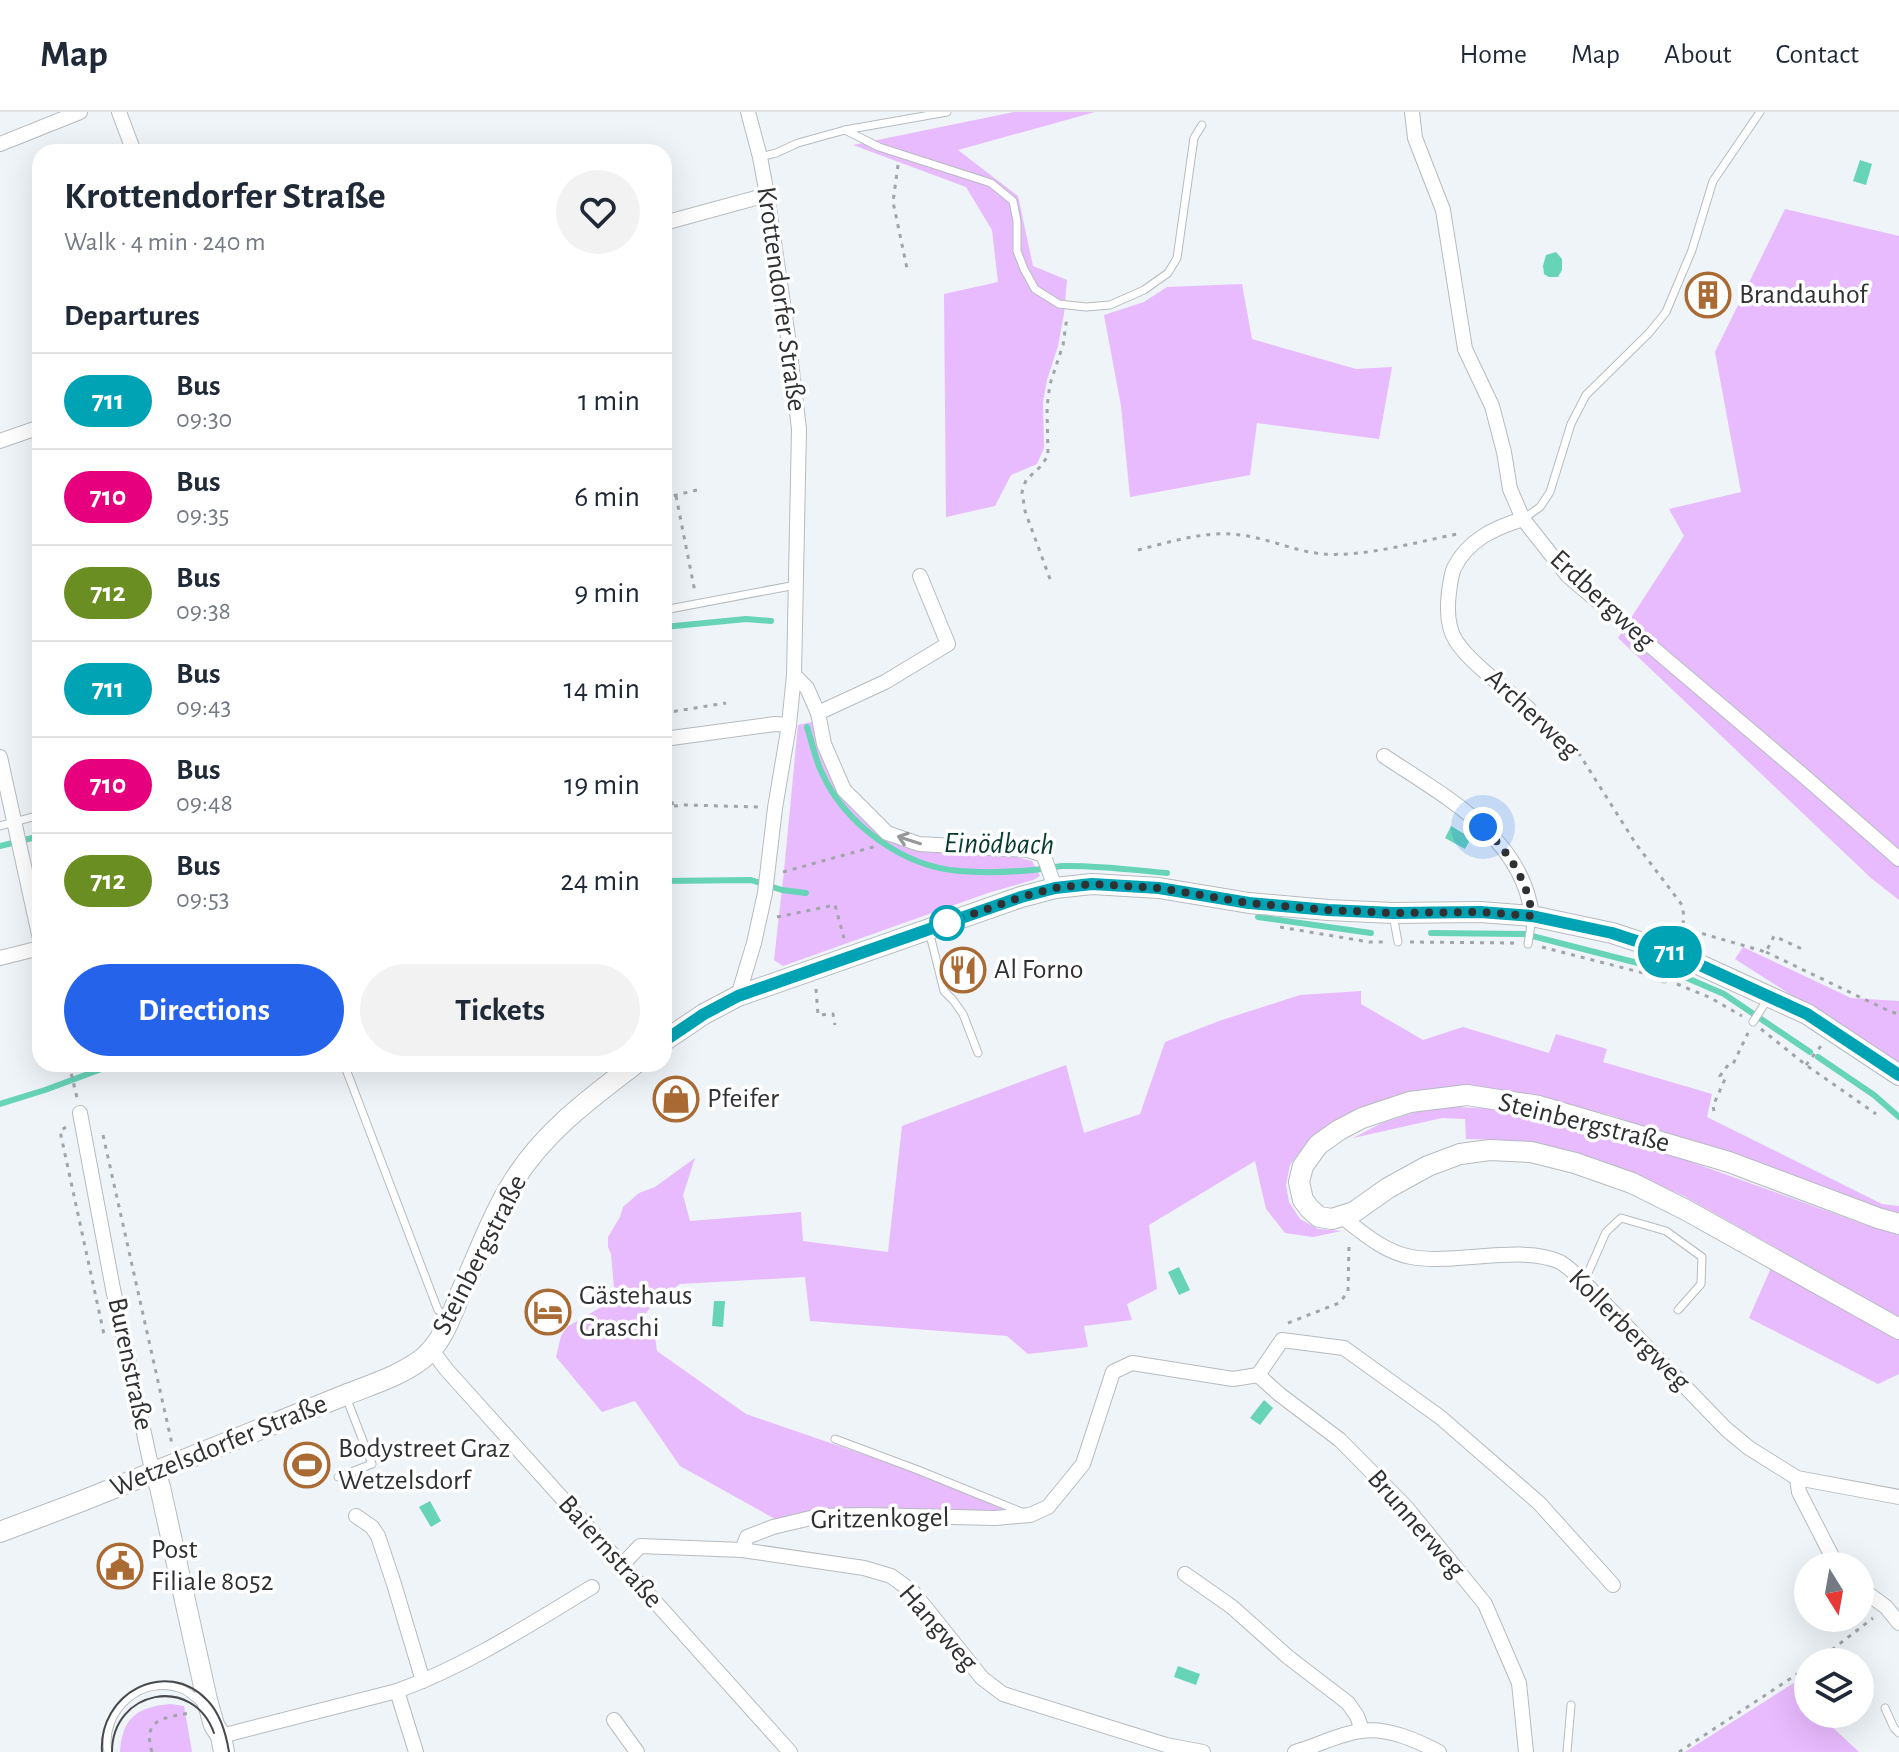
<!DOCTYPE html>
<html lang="en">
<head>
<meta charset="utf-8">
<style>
	:root { --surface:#fff; --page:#f2f2f3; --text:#1f2937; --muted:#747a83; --line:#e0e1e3; --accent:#2563eb }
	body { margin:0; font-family:"Alegreya Sans",sans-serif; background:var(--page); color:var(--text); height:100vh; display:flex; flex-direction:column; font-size:30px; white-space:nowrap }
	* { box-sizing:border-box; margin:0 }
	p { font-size:26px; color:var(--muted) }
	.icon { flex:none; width:44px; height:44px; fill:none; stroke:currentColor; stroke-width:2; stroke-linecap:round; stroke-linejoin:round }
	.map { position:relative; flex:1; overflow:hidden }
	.panel { position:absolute; left:32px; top:32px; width:640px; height:928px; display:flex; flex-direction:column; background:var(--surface); border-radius:24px; box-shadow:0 8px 32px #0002 }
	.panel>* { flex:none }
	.badge { padding:0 16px; border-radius:26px; font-size:28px; line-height:52px }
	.needle { width:52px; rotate:169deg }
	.buttons { position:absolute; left:1794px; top:1440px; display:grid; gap:16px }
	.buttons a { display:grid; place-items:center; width:80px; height:80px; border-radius:50%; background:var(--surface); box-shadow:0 8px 32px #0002; font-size:40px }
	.you { position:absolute; width:40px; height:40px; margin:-20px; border:6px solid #fff; border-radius:50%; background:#1a73e8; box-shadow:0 0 0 12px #1a73e833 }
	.map>.badge { position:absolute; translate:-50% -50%; box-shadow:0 0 0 4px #fff }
	h2 { padding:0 32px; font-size:30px; line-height:72px }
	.round { display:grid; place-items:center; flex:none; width:84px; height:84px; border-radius:42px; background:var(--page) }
	.overview { display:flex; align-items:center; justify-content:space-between; height:136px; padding:0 32px }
	h1 { font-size:38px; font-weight:600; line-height:60px }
	.cta { display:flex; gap:16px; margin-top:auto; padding:16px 32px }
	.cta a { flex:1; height:92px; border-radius:48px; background:var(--accent); color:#fff; font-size:32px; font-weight:600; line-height:92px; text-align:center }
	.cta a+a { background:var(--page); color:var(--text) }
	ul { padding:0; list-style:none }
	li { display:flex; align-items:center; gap:24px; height:96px; padding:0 32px; border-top:2px solid var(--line) }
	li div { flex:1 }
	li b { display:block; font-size:30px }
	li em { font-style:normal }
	li .badge { min-width:88px; font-weight:700; text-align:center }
	header { display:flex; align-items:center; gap:48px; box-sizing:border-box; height:112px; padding:0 40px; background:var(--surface); border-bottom:2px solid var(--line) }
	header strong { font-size:38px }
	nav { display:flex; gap:44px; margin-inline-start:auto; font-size:28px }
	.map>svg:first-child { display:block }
	.green { fill:#e8bafe }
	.water { fill:#67d3b7 }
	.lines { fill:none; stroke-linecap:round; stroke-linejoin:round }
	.stream { stroke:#67d3b7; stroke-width:6 }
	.lane-casing { stroke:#b6bbbf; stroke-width:9 }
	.street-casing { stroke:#b6bbbf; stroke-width:16 }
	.secondary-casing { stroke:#b6bbbf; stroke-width:22 }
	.path { stroke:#a1a5a8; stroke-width:3; stroke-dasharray:4 6; stroke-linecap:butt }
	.lane { stroke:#fff; stroke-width:7 }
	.street { stroke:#fff; stroke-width:14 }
	.secondary { stroke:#fff; stroke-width:20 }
	.tram { stroke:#47494c; stroke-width:2 }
	.oneway { stroke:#979899 }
	.line-casing { stroke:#fff; stroke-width:18 }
	.line { stroke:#00a3b4; stroke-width:12 }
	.walk { stroke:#2f3133; stroke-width:8; stroke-dasharray:0 14.4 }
	.stop-dot { fill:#fff; stroke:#00a3b4; stroke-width:4 }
	.labels { text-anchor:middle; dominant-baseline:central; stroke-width:7; stroke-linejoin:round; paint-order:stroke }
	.poi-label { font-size:28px; fill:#2f3133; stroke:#fff; text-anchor:start }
	.street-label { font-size:28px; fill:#2f3133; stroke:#fff }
	.water-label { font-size:30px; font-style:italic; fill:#073b30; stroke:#fff }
</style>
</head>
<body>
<header>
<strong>Map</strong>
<nav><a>Home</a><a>Map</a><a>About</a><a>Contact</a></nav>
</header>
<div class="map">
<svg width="1899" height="1640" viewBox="0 0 1899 1640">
	<rect width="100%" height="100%" fill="#eff4f8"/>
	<!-- green -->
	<g class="green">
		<path d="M1014 0H1095L958 38 1018 84 1033 154 1067 168 1064 202 1058 234 1047 268 1043 290 1044 336 1037 352 1011 363 995 394 946 405 944 182 998 170 992 118 966 75 853 33Z"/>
		<path d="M1785 97 1899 124V788L1871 766 1618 526 1684 424 1669 397 1741 380 1715 240Z"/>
		<path d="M1242 172 1252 227 1356 257 1392 255 1379 327 1257 311 1250 363 1130 385 1121 294 1104 203 1144 190 1167 175Z"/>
		<path d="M812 610C827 660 834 686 877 719 888 727 901 736 915 738 939 743 970 739 995 741 1008 742 1020 746 1032 749L1040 764 1033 768 988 781 783 854 774 848 784 759 798 613Z"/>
		<path d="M1743 835 1851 886 1899 889V952L1735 847Z"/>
		<path d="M1361 879V892L1423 928 1463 915 1549 941 1556 922 1607 937 1603 950 1712 982 1707 1005 1882 1092 1899 1094V1104L1610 1003 1519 982 1451 975 1396 983 1341 1005 1306 1031 1290 1053 1286 1073 1289 1090 1300 1107 1318 1117 1342 1119 1313 1125 1285 1121 1266 1097 1255 1049 1149 1113 1157 1177 1127 1192 1132 1208 1084 1214 1088 1235 1028 1242 1007 1224 810 1209 805 1165 680 1172 654 1190 637 1214 655 1225 657 1239 746 1302 906 1357 1009 1400 777 1408 680 1354 635 1289 602 1300 556 1245 561 1224 567 1215 615 1187 611 1142 608 1135V1125L620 1105 623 1095 639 1081 655 1075 695 1046 683 1083 690 1109 801 1100 803 1129 888 1140 902 1014 1066 953 1084 1021 1140 1002 1165 930 1219 909 1300 883Z"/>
		<path d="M1455 995 1498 997 1578 1014 1644 1033 1863 1112 1899 1123V1205L1684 1084 1622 1057 1552 1036 1505 1028 1466 1027 1465 1007 1442 1006 1353 1026 1382 1011 1419 999Z"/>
		<path d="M1771 1156 1899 1228V1262L1878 1272 1749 1206Z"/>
		<path d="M1808 1562V1602H1844L1830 1613 1859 1640H1685Z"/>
		<path d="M170 1592 184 1594 192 1640H120C122 1606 137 1595 170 1592Z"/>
	</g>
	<!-- water -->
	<g class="water">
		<path d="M1860 48 1872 52 1866 73 1853 69Z"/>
		<path d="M1556 140 1562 147V158L1558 165H1549L1544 162 1543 154 1546 143Z"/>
		<path d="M1451 714 1471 726 1465 737 1445 726Z"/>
		<path d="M1179 1155 1190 1178 1179 1183 1168 1160Z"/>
		<path d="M714 1189H725L723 1215 712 1214Z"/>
		<path d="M1264 1288 1273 1296 1260 1313 1250 1306Z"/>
		<path d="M430 1389 441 1409 431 1415 419 1395Z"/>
		<path d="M1178 1554 1200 1562 1196 1573 1174 1565Z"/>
	</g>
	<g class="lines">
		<!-- stream -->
		<g class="stream">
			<path d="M664 515 746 507 771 509"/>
			<path d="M807 615C812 630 815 647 822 661 845 712 903 755 960 759 983 761 1010 760 1033 758 1043 757 1053 755 1063 754 1097 753 1133 758 1167 761"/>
			<path d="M0 734 40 724"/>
			<path d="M664 769 751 768 782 778 806 781"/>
			<path d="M1258 805 1371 821"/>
			<path d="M1431 821 1524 822 1673 860 1724 882 1810 940"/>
			<path d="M1818 945 1874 983 1899 1005"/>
			<path d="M0 992 45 978 115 952"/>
		</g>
		<!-- lane casing -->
		<g class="lane-casing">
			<g id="lane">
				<path d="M845 18 879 35 991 71 1013 89 1017 109V139L1024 157 1035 177 1059 192 1086 195 1110 193 1144 178 1168 161 1177 146 1194 26 1202 13"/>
				<path d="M760 45 776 41 798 31 845 18 947 0"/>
				<path d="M1523 407 1540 395 1550 380 1571 312 1586 283 1649 221 1666 200 1692 138 1713 69 1760 0"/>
				<path d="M664 498 796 473"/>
				<path d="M0 714 40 703"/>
				<path d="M1393 803 1398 830"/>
				<path d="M929 819 944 879 953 888 963 902 978 941"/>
				<path d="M1528 832 1532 806"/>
				<path d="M1664 867 1675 844"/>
				<path d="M1753 910 1769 885"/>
				<path d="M344 952 438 1198 448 1205"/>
				<path d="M1584 1170 1606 1120 1621 1106 1666 1119 1702 1145 1701 1172 1678 1198"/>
				<path d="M835 1327 918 1358 1024 1401"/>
				<path d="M338 1365 372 1352 346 1285"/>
				<path d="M1885 1596 1894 1616 1899 1621"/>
				<path d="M108 1640C100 1598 143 1560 184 1578 192 1582 197 1588 204 1594"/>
				<path d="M1567 1640 1571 1593"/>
			</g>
		</g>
		<!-- street casing -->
		<g class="street-casing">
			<g id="street">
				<path d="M119 0 134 40"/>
				<path d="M1412 0 1415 26 1443 98 1465 237 1492 294 1504 340 1510 377 1523 407 1568 464 1805 665 1899 747"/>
				<path d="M0 32 80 0"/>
				<path d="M664 111 767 83"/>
				<path d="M0 329 40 315"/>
				<path d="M1523 407C1494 416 1468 428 1454 456 1451 463 1450 473 1449 480 1447 496 1447 515 1456 529 1470 551 1509 579 1529 597"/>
				<path d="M794 563 807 576 818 601 824 632 844 678 887 721 919 732 1028 738 1041 742 1045 747 1055 776"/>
				<path d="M818 601 885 570 948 532 920 464"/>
				<path d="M664 627 775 612 789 613"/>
				<path d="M1384 644C1444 684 1523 725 1532 804"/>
				<path d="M0 645 40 827"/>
				<path d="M0 846 40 836"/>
				<path d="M738 884 754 831 765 781 775 696 789 613 794 563 799 317 788 225 767 83 760 45 748 0"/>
				<path d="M80 1001 113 1177 150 1349 155 1360"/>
				<path d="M1342 1105C1363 1121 1384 1140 1411 1145 1455 1153 1521 1132 1560 1150 1569 1155 1577 1164 1584 1170L1726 1317 1749 1336 1797 1366 1899 1385"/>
				<path d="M431 1237 446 1257 790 1640"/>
				<path d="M1258 1263 1279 1282 1340 1328 1407 1396 1485 1492 1519 1571 1526 1640"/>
				<path d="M1258 1263 1282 1228 1344 1236 1440 1305 1539 1391 1613 1473"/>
				<path d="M1797 1366 1799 1380 1837 1454"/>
				<path d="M356 1404 372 1415 378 1424 394 1472 423 1569"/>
				<path d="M742 1438 747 1425 773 1415 819 1404 866 1403 995 1406 1030 1403 1048 1395 1083 1352 1113 1260 1132 1251 1233 1267 1258 1263"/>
				<path d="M622 1453 640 1434 742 1438 864 1456 891 1464 913 1480 982 1566 1003 1582 1166 1633 1203 1640"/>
				<path d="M1185 1462 1232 1495 1288 1545 1348 1591 1357 1604 1362 1618"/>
				<path d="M1860 1476 1886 1495 1899 1511"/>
				<path d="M397 1579 416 1640"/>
				<path d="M614 1608 637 1640"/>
				<path d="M221 1624 397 1579C466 1554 529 1513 592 1475"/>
				<path d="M1295 1640C1317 1634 1338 1622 1361 1619 1387 1615 1416 1628 1439 1640"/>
			</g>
		</g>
		<!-- secondary casing -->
		<g class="secondary-casing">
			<g id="secondary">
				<path d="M664 929 704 902 738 884 1021 785 1055 776 1092 772 1159 776 1249 791 1328 798 1393 801 1480 800 1532 804 1612 821 1676 842 1807 902 1899 963"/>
				<path d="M1899 1112 1878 1106 1729 1050 1539 994 1467 983 1410 990 1362 1006 1339 1018 1318 1033 1303 1054 1299 1070 1303 1088 1310 1097 1319 1105 1332 1107 1354 1100 1388 1076 1428 1054 1460 1042 1490 1038 1531 1040 1575 1051 1632 1071 1686 1098 1899 1217"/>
				<path d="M155 1360 160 1375 207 1588 214 1613 221 1624 224 1640"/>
				<path d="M0 1420 82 1389 345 1283C370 1273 400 1264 422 1247 443 1230 451 1204 461 1180 478 1143 492 1104 513 1070 543 1021 590 986 635 952"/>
			</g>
		</g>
		<!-- path -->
		<g class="path">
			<path d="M898 53 893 90 908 161"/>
			<path d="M676 384 695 480"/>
			<path d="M664 386 697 378"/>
			<path d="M1138 438C1170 430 1207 418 1240 423 1268 426 1296 440 1324 442 1364 445 1417 430 1457 422"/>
			<path d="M1050 467 1025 399 1022 380 1026 368 1040 355 1048 344 1047 295 1050 272 1063 233 1067 205"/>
			<path d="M664 601 726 591"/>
			<path d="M1542 607 1573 632 1636 732 1682 793 1684 805 1681 823"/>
			<path d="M669 680 673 693"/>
			<path d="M664 695 685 693 760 695"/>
			<path d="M783 760 873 735 875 733"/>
			<path d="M777 805 835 793 844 826"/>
			<path d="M1280 815 1369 830H1387"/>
			<path d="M1683 816 1766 840 1774 824 1802 837"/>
			<path d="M1410 830 1515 831"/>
			<path d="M1542 835 1651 863"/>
			<path d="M1766 840 1891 900 1899 902"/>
			<path d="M1677 872 1709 885 1742 904"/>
			<path d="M816 877 818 903 833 902 835 913"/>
			<path d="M1761 917 1806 953 1876 1002"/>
			<path d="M69 952 77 986"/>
			<path d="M1806 953 1821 934"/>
			<path d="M1714 999 1713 994 1725 967 1720 964 1728 953 1733 952 1748 921"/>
			<path d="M66 1015 60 1019 105 1227"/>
			<path d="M103 1023 172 1332"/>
			<path d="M1288 1211 1339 1191 1348 1180 1349 1132"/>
			<path d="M1816 1550 1873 1506"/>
			<path d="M152 1640C142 1607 163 1606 190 1601"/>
			<path d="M1679 1640 1808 1555"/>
		</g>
		<!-- lane -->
		<use href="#lane" class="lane"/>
		<!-- street -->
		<use href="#street" class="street"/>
		<!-- secondary -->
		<use href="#secondary" class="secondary"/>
		<!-- tram -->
		<g class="tram">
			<path d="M102 1640C98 1582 166 1544 208 1589 221 1603 226 1621 229 1640"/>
			<path d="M112 1640C112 1578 193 1562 214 1621"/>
		</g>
	</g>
	<!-- one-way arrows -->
	<defs><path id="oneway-shaft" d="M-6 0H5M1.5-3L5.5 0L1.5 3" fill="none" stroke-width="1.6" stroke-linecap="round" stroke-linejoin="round" transform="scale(2)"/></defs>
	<use class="oneway" href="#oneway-shaft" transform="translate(909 728) rotate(-162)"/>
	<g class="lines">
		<!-- line casing -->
		<g class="line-casing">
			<path id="line" d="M664 929 704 902 738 884 1021 785 1055 776 1092 772 1159 776 1249 791 1328 798 1393 801 1480 800 1532 804 1612 821 1676 842 1807 902 1899 963"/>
		</g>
		<!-- line -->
		<use href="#line" class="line"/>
		<!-- walk -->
		<path class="walk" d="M947 811 1021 785 1055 776 1092 772 1159 776 1249 791 1328 798 1393 801 1480 800 1532 804C1528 768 1508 740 1483 715"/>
	</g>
	<!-- icons -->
	<defs>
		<g id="building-ring" transform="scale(2.3)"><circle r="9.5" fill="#fff" stroke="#aa6a33" stroke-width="1.5"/><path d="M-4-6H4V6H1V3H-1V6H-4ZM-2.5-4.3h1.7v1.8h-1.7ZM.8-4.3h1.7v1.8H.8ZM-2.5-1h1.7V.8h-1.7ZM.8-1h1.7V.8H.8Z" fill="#aa6a33"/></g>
		<g id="restaurant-ring" transform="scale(2.3)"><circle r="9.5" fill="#fff" stroke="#aa6a33" stroke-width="1.5"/><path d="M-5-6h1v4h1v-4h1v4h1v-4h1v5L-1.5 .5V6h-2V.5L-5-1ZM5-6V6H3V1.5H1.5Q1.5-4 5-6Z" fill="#aa6a33"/></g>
		<g id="shop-ring" transform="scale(2.3)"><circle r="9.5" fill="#fff" stroke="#aa6a33" stroke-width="1.5"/><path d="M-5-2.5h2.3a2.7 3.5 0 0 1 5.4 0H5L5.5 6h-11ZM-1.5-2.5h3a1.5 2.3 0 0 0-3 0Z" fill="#aa6a33"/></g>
		<g id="hotel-ring" transform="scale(2.3)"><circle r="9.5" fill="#fff" stroke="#aa6a33" stroke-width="1.5"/><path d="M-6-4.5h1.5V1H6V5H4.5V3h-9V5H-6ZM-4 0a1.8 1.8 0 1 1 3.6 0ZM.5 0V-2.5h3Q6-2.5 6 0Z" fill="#aa6a33"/></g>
		<g id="stadium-ring" transform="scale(2.3)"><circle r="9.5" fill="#fff" stroke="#aa6a33" stroke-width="1.5"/><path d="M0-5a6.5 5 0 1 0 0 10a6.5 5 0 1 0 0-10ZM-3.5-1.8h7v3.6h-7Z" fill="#aa6a33"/></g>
		<g id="civic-ring" transform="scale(2.3)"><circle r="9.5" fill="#fff" stroke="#aa6a33" stroke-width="1.5"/><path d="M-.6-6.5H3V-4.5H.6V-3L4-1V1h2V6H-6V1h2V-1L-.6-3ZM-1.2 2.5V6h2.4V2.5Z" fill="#aa6a33"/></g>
	</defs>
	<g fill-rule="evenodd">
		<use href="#building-ring" x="1708" y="183"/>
		<use href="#restaurant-ring" x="963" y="858"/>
		<use href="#shop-ring" x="676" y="987"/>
		<use href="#hotel-ring" x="548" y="1200"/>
		<use href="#stadium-ring" x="307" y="1353"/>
		<use href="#civic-ring" x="120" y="1454"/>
	</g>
	<!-- markers -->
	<circle class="stop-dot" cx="947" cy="811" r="16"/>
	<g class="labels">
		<!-- poi labels -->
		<g class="poi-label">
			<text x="1739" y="183">Brandauhof</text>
			<text x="994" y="858">Al Forno</text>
			<text x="707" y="987">Pfeifer</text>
			<text x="579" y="1184">Gästehaus<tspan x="579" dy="32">Graschi</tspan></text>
			<text x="338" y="1337">Bodystreet Graz<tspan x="338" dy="32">Wetzelsdorf</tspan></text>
			<text x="151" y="1438">Post<tspan x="151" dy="32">Filiale 8052</tspan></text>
		</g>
		<!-- street labels -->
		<g class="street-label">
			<text transform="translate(781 187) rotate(82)">Krottendorfer Straße</text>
			<text transform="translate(1602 488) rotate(43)">Erdbergweg</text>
			<text transform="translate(1532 602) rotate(43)">Archerweg</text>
			<text transform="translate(1584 1011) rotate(14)">Steinbergstraße</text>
			<text transform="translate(480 1143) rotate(-63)">Steinbergstraße</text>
			<text transform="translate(1629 1218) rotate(45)">Kollerbergweg</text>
			<text transform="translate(130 1252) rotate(78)">Burenstraße</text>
			<text transform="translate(219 1334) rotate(-22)">Wetzelsdorfer Straße</text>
			<text transform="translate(880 1407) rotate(-1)">Gritzenkogel</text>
			<text transform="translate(1416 1412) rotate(49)">Brunnerweg</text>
			<text transform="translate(610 1440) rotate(48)">Baiernstraße</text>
			<text transform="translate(938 1516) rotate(49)">Hangweg</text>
		</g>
		<!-- water labels -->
		<g class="water-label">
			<text transform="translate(999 732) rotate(1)">Einödbach</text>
		</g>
	</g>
</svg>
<div class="buttons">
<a><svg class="needle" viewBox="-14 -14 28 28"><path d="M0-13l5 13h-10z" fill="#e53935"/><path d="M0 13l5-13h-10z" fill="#747a83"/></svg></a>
<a><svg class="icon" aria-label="layers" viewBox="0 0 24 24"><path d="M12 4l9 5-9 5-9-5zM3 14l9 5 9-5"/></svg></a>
</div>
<div class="you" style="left:1483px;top:715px"></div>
<b class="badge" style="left:1670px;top:840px;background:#00a3b4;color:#fff">711</b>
<section class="panel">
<div class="overview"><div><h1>Krottendorfer Straße</h1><p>Walk · 4 min · 240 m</p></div><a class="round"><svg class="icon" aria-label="heart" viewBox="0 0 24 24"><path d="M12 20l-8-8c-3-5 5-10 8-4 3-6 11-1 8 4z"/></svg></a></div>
<h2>Departures</h2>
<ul>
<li><span class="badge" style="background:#00a3b4;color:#fff">711</span><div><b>Bus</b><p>09:30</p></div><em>1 min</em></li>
<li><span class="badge" style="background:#e6007e;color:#fff">710</span><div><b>Bus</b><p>09:35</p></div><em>6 min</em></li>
<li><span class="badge" style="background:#6b8e23;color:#fff">712</span><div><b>Bus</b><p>09:38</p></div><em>9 min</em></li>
<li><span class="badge" style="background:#00a3b4;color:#fff">711</span><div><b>Bus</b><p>09:43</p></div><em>14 min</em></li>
<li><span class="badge" style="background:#e6007e;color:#fff">710</span><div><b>Bus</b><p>09:48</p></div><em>19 min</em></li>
<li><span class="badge" style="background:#6b8e23;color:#fff">712</span><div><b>Bus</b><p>09:53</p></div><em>24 min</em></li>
</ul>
<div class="cta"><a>Directions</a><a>Tickets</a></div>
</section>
</div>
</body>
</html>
